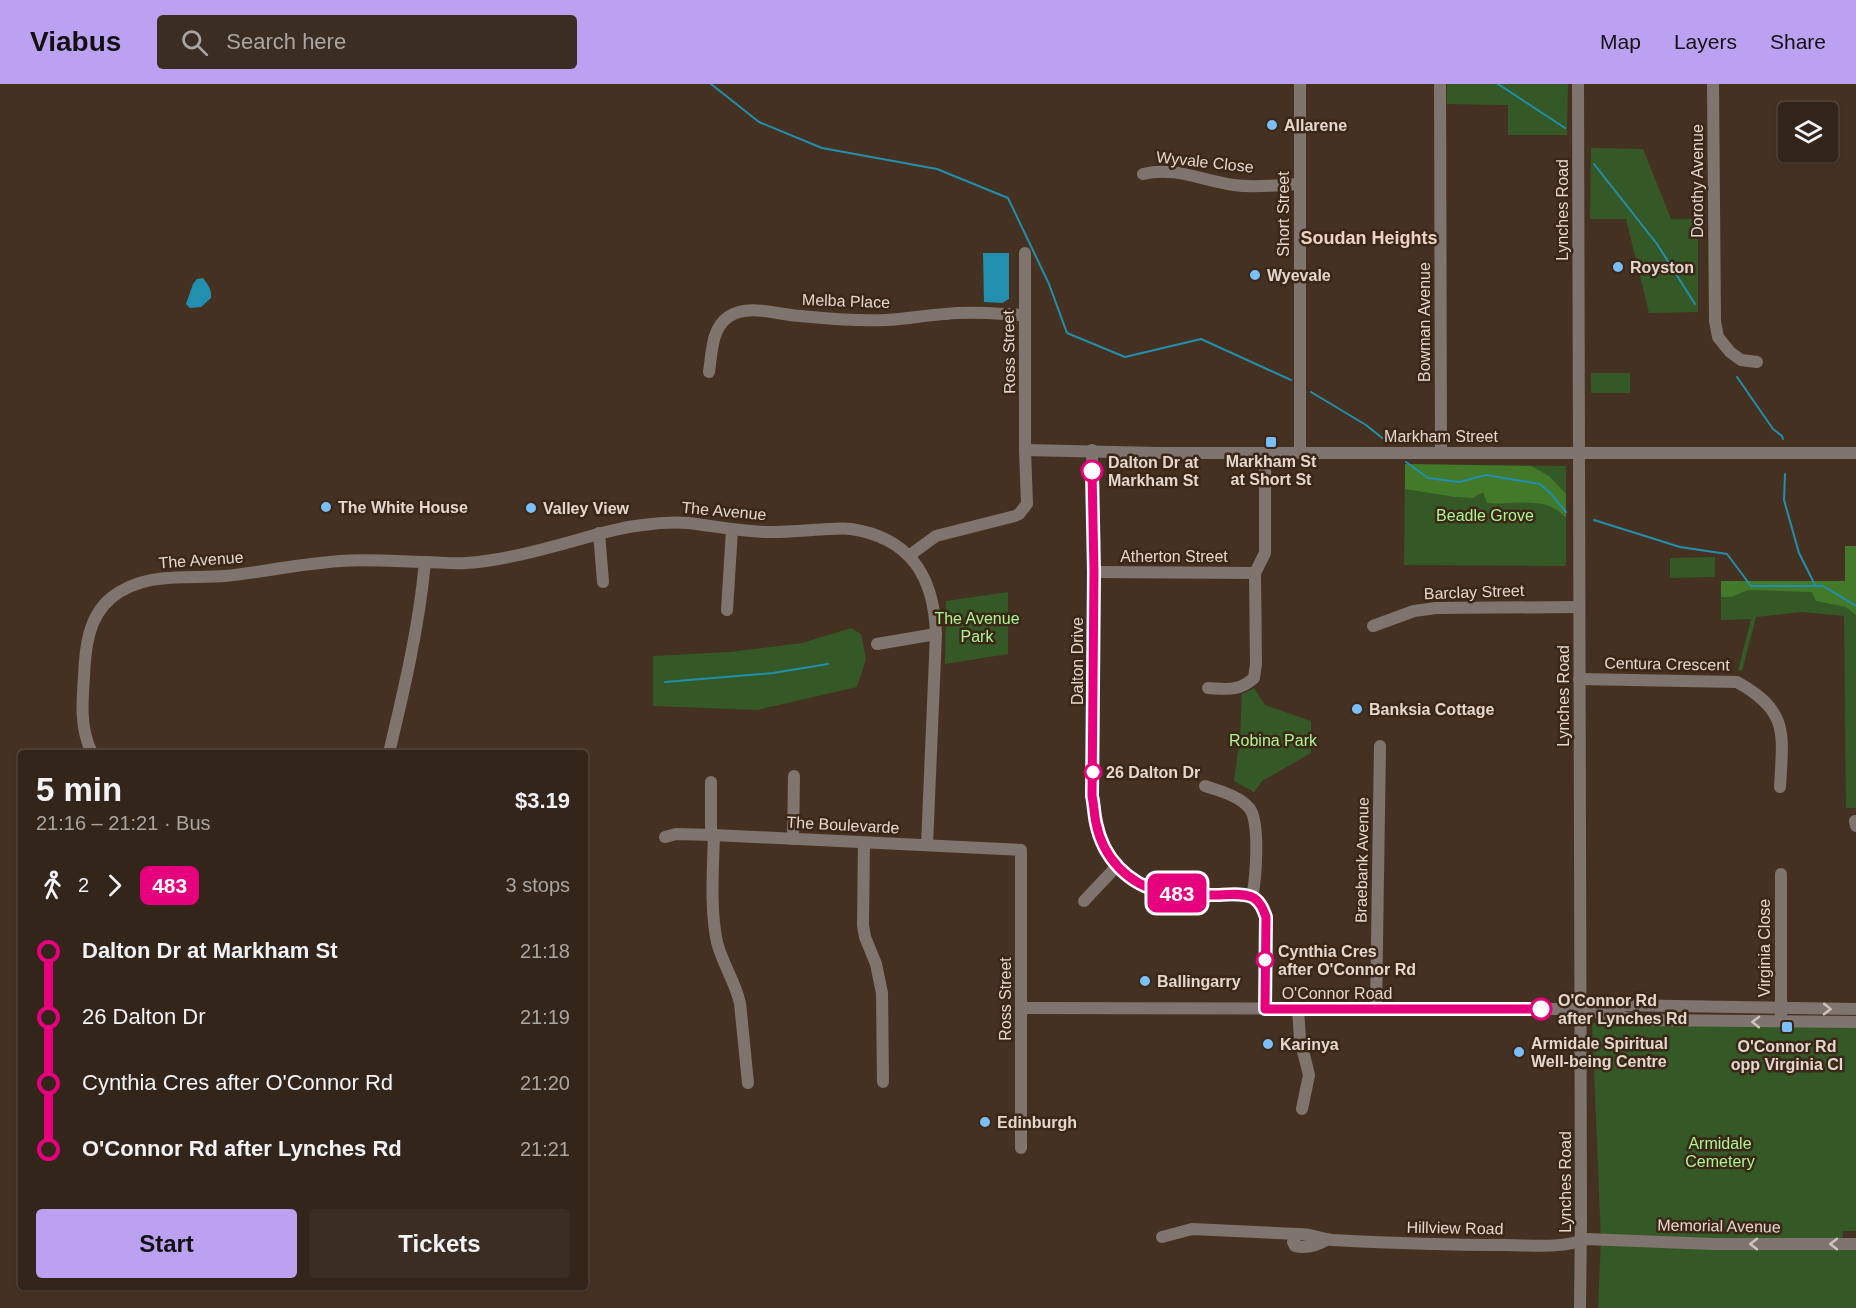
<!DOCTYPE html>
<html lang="en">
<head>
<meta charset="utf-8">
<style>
	:root { --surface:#34251a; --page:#3c2d23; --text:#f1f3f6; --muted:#a9a5a2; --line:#4e4239; --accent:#bca0f2 }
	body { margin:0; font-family:Arial,sans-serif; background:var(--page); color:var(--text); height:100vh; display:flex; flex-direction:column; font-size:22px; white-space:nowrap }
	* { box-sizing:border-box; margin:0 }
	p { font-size:20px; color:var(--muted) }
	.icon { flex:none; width:33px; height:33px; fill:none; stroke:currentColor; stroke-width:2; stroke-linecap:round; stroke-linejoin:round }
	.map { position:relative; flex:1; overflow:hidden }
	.details { position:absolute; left:18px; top:666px; width:570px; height:540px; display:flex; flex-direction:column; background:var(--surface); border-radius:6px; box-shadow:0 2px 4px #0004,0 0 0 2px var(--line) }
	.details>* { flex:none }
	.badge { padding:0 12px; border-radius:9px; font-size:21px; line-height:39px }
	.tools { position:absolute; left:1778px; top:18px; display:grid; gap:12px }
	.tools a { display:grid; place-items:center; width:60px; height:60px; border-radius:6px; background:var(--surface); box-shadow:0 2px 4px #0004,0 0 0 2px var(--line); font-size:30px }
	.map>.badge { position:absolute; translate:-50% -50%; box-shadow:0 0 0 3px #fff }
	.legs { display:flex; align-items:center; gap:9px; height:66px; padding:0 18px; font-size:20px }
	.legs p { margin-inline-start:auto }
	.overview { display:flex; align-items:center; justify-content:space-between; height:102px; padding:0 18px }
	h1 { font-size:33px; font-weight:600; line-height:45px }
	.button { display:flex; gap:12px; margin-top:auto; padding:12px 18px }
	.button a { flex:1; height:69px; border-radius:6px; background:var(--accent); color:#111; font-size:24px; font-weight:600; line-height:69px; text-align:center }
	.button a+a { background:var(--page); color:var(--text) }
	ul { padding:0 18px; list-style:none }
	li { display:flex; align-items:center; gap:21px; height:66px; font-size:22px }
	li i { display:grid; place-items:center; width:9px; height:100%; margin:0 8px; background:currentColor }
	li i::after { content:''; width:15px; height:15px; margin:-8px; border:4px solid; border-radius:50%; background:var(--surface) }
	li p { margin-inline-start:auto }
	li:first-child i { background:linear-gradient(#0000 50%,currentColor 0) }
	li:last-child i { background:linear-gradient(currentColor 50%,#0000 0) }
	header { display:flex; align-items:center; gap:36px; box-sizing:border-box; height:84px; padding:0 30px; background:var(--accent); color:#111 }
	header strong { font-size:28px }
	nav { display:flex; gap:33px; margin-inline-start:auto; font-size:21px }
	.search { width:420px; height:54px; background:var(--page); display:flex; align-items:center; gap:15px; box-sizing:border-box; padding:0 21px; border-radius:6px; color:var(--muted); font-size:22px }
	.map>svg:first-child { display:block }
	.green { fill:#345926 }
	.forest { fill:#427a2a }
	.water { fill:#218fad }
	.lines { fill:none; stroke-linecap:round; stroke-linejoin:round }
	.stream { stroke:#218fad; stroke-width:2 }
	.minor { stroke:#80746e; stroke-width:12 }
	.oneway { stroke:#d0c3bb }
	.line-1-casing { stroke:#fff; stroke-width:14 }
	.line-1 { stroke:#e6007e; stroke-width:9 }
	.poi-dot { fill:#7abff8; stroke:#3a2718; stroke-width:2 }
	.stop-1-dot { fill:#fff; stroke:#e6007e; stroke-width:3 }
	.labels { text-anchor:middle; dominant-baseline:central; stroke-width:5; stroke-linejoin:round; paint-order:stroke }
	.poi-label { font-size:16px; font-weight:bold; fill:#e4d7ce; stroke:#3a2718; text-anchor:start }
	.street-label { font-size:16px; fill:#e4d7ce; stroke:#3a2718 }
	.stop-label { font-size:16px; font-weight:bold; fill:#e4d7ce; stroke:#3a2718; text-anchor:start }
	.park-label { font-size:16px; fill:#aaf78d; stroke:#3a2718 }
	.neighbourhood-label { font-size:18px; font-weight:bold; fill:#edd3c1; stroke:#3a2718 }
</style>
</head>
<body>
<header>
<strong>Viabus</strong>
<div class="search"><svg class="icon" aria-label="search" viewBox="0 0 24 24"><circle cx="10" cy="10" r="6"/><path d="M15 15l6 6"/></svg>Search here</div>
<nav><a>Map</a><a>Layers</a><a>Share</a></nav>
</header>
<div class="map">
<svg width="1856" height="1224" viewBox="0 0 1856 1224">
	<rect width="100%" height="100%" fill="#453122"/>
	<!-- green -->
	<g class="green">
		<path d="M1447 0H1568L1567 51H1508V21L1447 20Z"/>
		<path d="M1591 64 1643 65 1671 135H1698V228L1649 229 1626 135H1590Z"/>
		<rect x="1591" y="289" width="39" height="20"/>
		<path d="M1405 380 1566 382V482L1404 481Z"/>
		<path d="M1845 462H1856V724H1846L1844 532 1802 528 1756 533 1742 587 1738 586 1751 535 1721 536V497H1845Z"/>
		<path d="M1715 473V493L1670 494V474Z"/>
		<path d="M1008 508V570L945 580 946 517Z"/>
		<path d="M851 544 861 550 866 575 857 603 757 626 653 622V572L730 568 802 559Z"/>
		<path d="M1254 604 1265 621 1311 637V669L1262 697 1254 708 1234 697 1240 653 1242 610Z"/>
		<path d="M1592 939 1717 942H1856V1147H1843L1842 1164 1856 1165V1224H1598L1601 1156Z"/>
	</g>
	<!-- forest -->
	<g class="forest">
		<path d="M1405 380 1531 382 1549 392 1566 410V434C1563 431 1559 427 1555 425 1538 414 1507 421 1487 419L1483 408 1473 414 1455 413 1405 405Z"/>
		<path d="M1845 462H1856V531L1846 523 1816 517 1812 508 1748 506 1731 513H1721V497H1845Z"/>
	</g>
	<!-- water -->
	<g class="water">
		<path d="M983 169H1009V215L1002 219 984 218Z"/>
		<path d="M203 194C208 201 212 205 211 214L201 223 190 224 186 220 193 200 197 195Z"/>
	</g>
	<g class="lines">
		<!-- stream -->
		<g class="stream">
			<path d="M711 0 759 38 822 64 937 85 1008 114 1049 200 1067 249 1125 273 1201 255 1291 296"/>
			<path d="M1498 0 1565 44"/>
			<path d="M1594 80 1657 160 1695 220"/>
			<path d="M1737 293 1773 345 1782 352 1783 355"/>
			<path d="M1311 308 1366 341 1386 357"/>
			<path d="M1406 378 1428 394 1459 398 1486 391 1540 400 1551 410 1566 428"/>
			<path d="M1785 390 1784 416 1799 469 1815 501"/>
			<path d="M1594 436 1680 463 1727 470 1751 502H1823L1856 522"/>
			<path d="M665 598 773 589 828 580"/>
		</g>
		<!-- minor -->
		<g class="minor">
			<path d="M1300 0V368"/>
			<path d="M1440 0 1441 368"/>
			<path d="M1578 0 1581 1136 1580 1224"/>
			<path d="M1713 0 1715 237 1718 253 1730 268 1741 276 1757 278"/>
			<path d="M1143 90C1176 82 1202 97 1234 101 1254 104 1279 101 1300 100"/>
			<path d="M709 288C712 270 711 245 728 233 749 219 777 231 800 232 829 235 858 237 887 236 907 235 926 231 946 230 972 227 999 230 1024 231"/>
			<path d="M1025 366 1158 369H1856"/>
			<path d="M1092 366 1094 488 1093 712C1098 758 1111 798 1164 808 1193 814 1223 808 1252 813"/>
			<path d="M599 449 603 498"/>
			<path d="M910 471 936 452 1015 432 1019 430 1027 420 1025 366V169"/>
			<path d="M425 478C438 478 452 480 466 479 496 477 526 470 555 462 584 455 612 444 643 441 657 439 674 438 688 439 715 442 742 448 769 448 789 448 809 446 828 445 836 445 844 444 851 445 911 454 934 493 936 550L927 761"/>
			<path d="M1094 488 1255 489"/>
			<path d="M727 526 732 446"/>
			<path d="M1373 542 1414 527 1436 524 1579 523"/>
			<path d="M877 560 936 550"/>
			<path d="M1579 595 1737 598C1789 627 1783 649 1780 703"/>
			<path d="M1208 604C1227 605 1238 608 1254 594L1256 580 1255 489 1265 469V369"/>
			<path d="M92 669C80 645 82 619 84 593 85 565 88 533 111 514 144 487 186 495 225 492 257 489 288 482 320 479 357 474 388 477 425 478 419 543 404 606 389 669"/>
			<path d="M1205 702C1220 707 1240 712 1250 725 1260 740 1256 795 1252 813"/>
			<path d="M1855 737 1856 742"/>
			<path d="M711 751V698"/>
			<path d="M714 751C713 784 710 827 717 858 722 879 735 897 740 919L748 999"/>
			<path d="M665 753 676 750 714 751 1021 766V1064"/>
			<path d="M793 755 794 692"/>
			<path d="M864 759 863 841 865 853 876 880 882 909 883 998"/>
			<path d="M1781 790V931"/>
			<path d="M1252 813 1261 820 1266 833 1265 925"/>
			<path d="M1084 817 1117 782"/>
			<path d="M1022 924 1580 925 1616 921 1856 925"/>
			<path d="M1298 925 1300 955 1309 991 1302 1025"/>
			<path d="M1376 925 1380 662"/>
			<path d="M1596 928 1636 936 1856 938"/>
			<path d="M1162 1153 1192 1145 1297 1150"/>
			<path d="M1328 1155C1318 1161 1306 1165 1295 1162L1293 1158 1297 1150C1310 1149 1320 1155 1333 1156 1390 1159 1446 1161 1504 1161 1530 1161 1561 1165 1586 1155L1713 1160H1856"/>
		</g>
	</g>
	<!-- one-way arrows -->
	<defs><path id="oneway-chevron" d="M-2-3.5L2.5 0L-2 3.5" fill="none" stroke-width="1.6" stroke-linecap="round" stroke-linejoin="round" transform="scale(1.5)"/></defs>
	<g class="oneway">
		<use href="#oneway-chevron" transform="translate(1827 925) rotate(1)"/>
		<use href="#oneway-chevron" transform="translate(1756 938) rotate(-179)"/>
		<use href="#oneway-chevron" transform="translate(1754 1160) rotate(180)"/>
		<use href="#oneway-chevron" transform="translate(1834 1160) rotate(180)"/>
	</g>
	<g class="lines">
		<!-- line-1 casing -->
		<g class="line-1-casing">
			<path id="line-1" d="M1092 387 1094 488 1092 712C1094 721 1094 730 1096 739 1103 774 1128 800 1162 808 1178 811 1197 810 1213 811 1225 811 1244 808 1254 814 1261 819 1263 825 1266 833L1265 925H1541"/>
		</g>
		<!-- line-1 -->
		<use href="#line-1" class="line-1"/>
	</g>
	<!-- markers -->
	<g class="poi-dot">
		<circle cx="1272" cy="41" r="6"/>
		<circle cx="1618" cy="183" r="6"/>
		<circle cx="1255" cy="191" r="6"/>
		<rect x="1265" y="352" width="12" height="12" rx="3"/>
		<circle cx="326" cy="423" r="6"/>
		<circle cx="531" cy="424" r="6"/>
		<circle cx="1357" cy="625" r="6"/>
		<circle cx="1145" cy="897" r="6"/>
		<rect x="1781" y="937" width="12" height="12" rx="3"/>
		<circle cx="1268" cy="960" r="6"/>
		<circle cx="1519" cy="968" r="6"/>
		<circle cx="985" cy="1038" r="6"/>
	</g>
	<g class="stop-1-dot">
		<circle cx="1092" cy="387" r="10"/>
		<circle cx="1093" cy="688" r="8"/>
		<circle cx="1265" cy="876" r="8"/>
		<circle cx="1541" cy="925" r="10"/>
	</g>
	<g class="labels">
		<!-- poi labels -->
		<g class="poi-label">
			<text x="1284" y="41">Allarene</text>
			<text x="1630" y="183">Royston</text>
			<text x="1267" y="191">Wyevale</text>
			<text x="1271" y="377" text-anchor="middle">Markham St<tspan x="1271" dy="18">at Short St</tspan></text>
			<text x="338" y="423">The White House</text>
			<text x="543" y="424">Valley View</text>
			<text x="1369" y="625">Banksia Cottage</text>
			<text x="1157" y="897">Ballingarry</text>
			<text x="1531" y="959">Armidale Spiritual<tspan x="1531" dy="18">Well-being Centre</tspan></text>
			<text x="1280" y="960">Karinya</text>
			<text x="1787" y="962" text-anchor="middle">O'Connor Rd<tspan x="1787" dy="18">opp Virginia Cl</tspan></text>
			<text x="997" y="1038">Edinburgh</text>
		</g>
		<!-- street labels -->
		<g class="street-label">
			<text transform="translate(1205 78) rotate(6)">Wyvale Close</text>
			<text transform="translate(1697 97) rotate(-90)">Dorothy Avenue</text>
			<text transform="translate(1562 126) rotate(-90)">Lynches Road</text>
			<text transform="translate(1283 130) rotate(-90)">Short Street</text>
			<text transform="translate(846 217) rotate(2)">Melba Place</text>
			<text transform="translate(1424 238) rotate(-90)">Bowman Avenue</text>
			<text transform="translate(1009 268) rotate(-91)">Ross Street</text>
			<text x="1441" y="352">Markham Street</text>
			<text transform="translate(724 427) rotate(5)">The Avenue</text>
			<text x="1174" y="472">Atherton Street</text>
			<text transform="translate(201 476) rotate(-4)">The Avenue</text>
			<text transform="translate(1474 508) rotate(-2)">Barclay Street</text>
			<text transform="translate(1077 577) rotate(-90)">Dalton Drive</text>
			<text transform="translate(1667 580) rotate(1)">Centura Crescent</text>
			<text transform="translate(1563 612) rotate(-90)">Lynches Road</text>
			<text transform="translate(843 741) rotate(3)">The Boulevarde</text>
			<text transform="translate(1362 776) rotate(-89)">Braebank Avenue</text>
			<text transform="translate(1764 864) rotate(-90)">Virginia Close</text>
			<text x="1337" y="909">O'Connor Road</text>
			<text transform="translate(1005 915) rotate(-90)">Ross Street</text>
			<text transform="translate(1565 1098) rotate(-90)">Lynches Road</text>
			<text transform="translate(1719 1142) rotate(1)">Memorial Avenue</text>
			<text transform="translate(1455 1144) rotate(1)">Hillview Road</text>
		</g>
		<!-- stop labels -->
		<g class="stop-label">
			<text x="1108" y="378">Dalton Dr at<tspan x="1108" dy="18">Markham St</tspan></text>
			<text x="1106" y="688">26 Dalton Dr</text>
			<text x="1278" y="867">Cynthia Cres<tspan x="1278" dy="18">after O'Connor Rd</tspan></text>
			<text x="1558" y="916">O'Connor Rd<tspan x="1558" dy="18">after Lynches Rd</tspan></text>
		</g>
		<!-- park labels -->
		<g class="park-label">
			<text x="1485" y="431">Beadle Grove</text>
			<text x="977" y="534">The Avenue<tspan x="977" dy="18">Park</tspan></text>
			<text x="1273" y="656">Robina Park</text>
			<text x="1720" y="1059">Armidale<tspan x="1720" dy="18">Cemetery</tspan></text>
		</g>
		<!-- neighbourhood labels -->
		<g class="neighbourhood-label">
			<text x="1369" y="154">Soudan Heights</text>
		</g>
	</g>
</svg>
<div class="tools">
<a><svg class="icon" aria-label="layers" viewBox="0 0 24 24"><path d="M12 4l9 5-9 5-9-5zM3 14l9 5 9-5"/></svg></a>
</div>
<b class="badge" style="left:1177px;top:809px;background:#e6007e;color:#fff">483</b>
<section class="details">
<div class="overview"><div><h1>5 min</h1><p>21:16 – 21:21 · Bus</p></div><b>$3.19</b></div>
<div class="legs"><svg class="icon" aria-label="walk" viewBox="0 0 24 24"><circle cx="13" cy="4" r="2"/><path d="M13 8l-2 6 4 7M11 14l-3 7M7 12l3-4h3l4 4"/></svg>2<svg class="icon" aria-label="forward" viewBox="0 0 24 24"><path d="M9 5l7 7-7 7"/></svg><b class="badge" style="background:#e6007e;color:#fff">483</b><p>3 stops</p></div>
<ul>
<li><i style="color:#e6007e"></i><b>Dalton Dr at Markham St</b><p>21:18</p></li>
<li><i style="color:#e6007e"></i><span>26 Dalton Dr</span><p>21:19</p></li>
<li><i style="color:#e6007e"></i><span>Cynthia Cres after O'Connor Rd</span><p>21:20</p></li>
<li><i style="color:#e6007e"></i><b>O'Connor Rd after Lynches Rd</b><p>21:21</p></li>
</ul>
<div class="button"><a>Start</a><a>Tickets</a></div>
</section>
</div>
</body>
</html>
